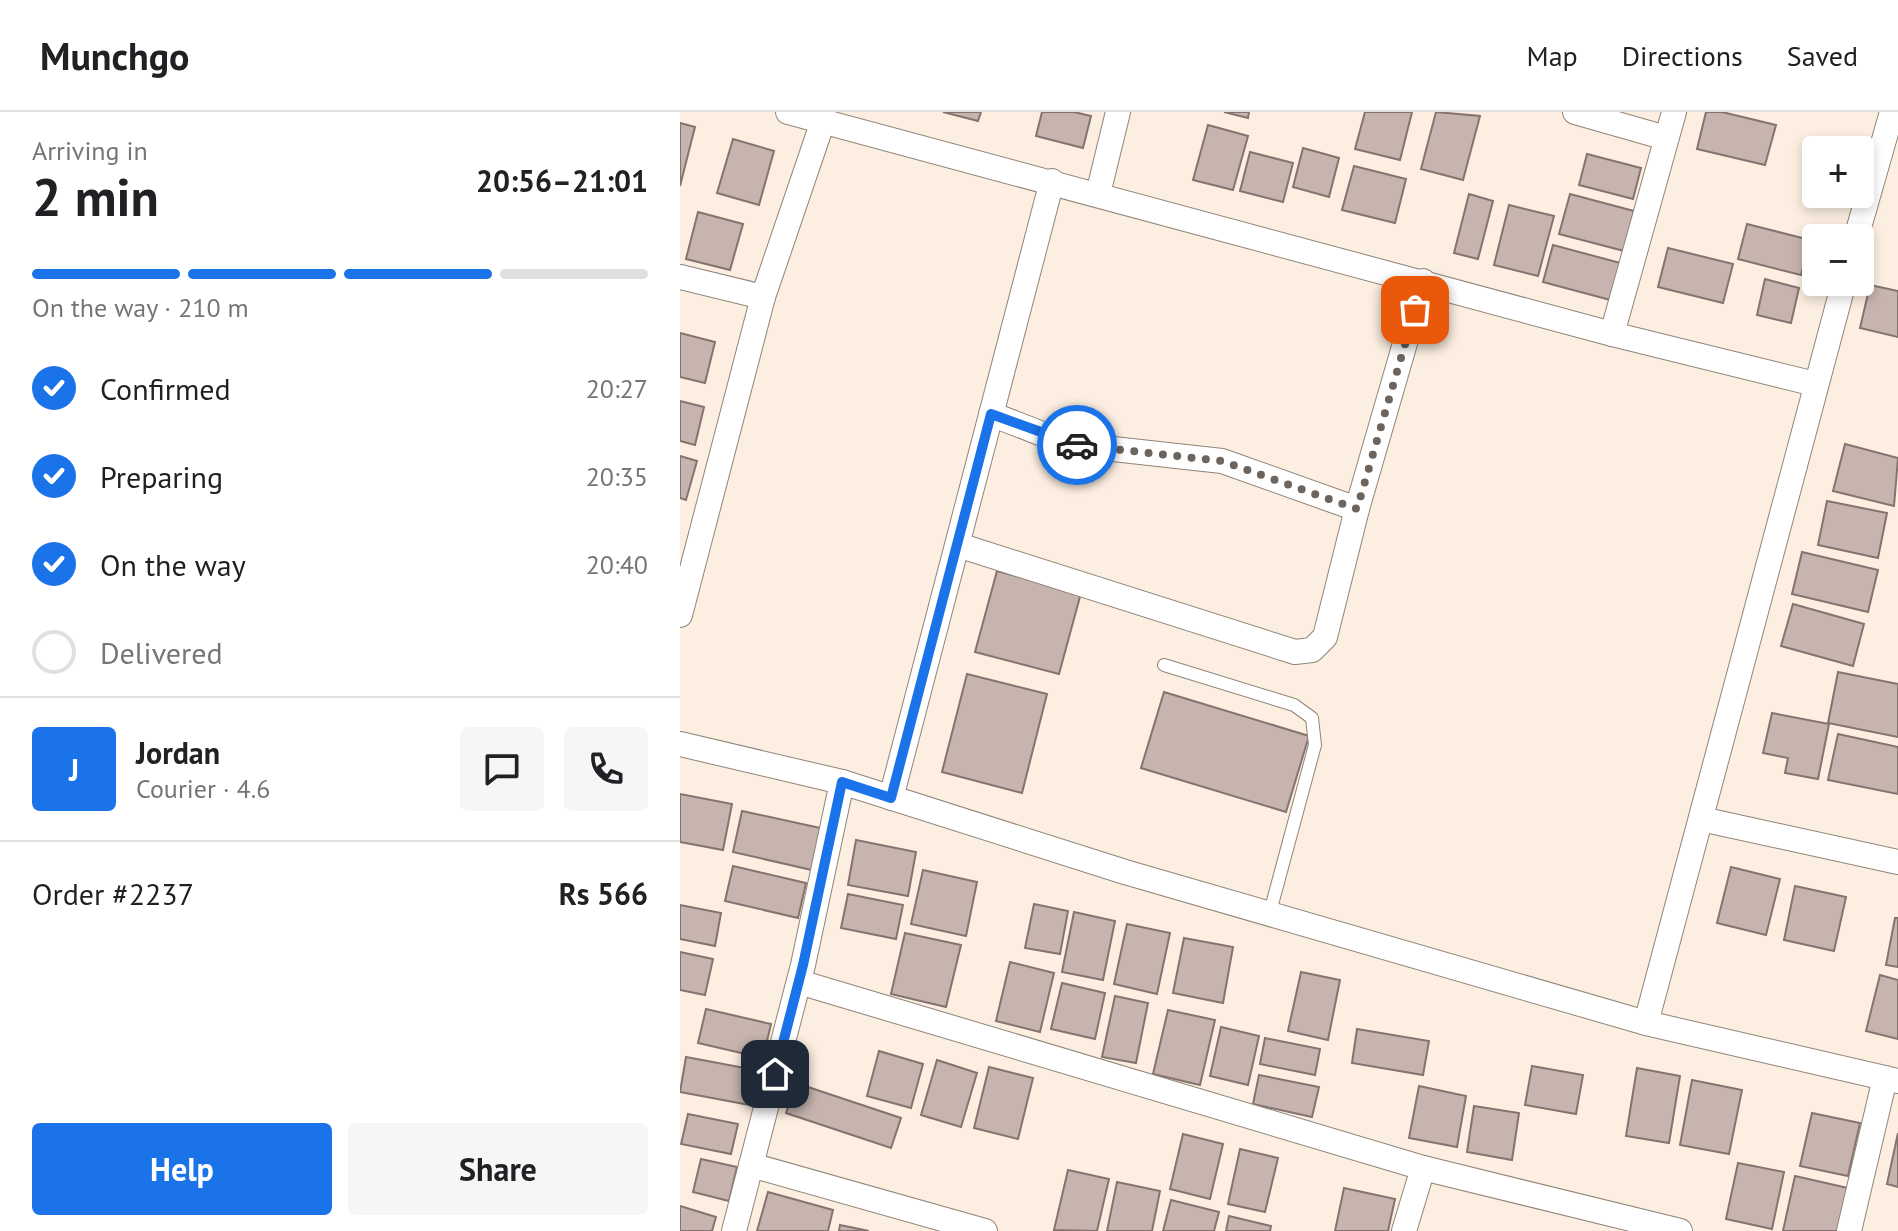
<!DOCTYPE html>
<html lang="en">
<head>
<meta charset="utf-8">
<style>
  body { margin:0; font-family:"PT Sans",sans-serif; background:#f6f6f6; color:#202124; height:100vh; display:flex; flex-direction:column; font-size:30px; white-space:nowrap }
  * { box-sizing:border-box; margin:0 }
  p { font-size:26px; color:#757577 }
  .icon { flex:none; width:44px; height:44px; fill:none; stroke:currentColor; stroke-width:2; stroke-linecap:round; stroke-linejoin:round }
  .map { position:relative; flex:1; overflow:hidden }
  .drawer { display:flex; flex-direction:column; background:#fff; width:680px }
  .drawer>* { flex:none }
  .buttons { position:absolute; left:1122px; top:24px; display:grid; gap:16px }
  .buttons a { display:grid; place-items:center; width:72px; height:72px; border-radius:8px; background:#fff; box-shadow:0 4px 12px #0003; font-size:40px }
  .pin { position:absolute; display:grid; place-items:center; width:68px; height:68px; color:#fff; margin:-34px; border-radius:16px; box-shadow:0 4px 12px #0006 }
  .courier { position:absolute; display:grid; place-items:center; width:80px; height:80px; margin:-40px; border:6px solid #1a73e8; border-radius:50%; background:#fff; color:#222; box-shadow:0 2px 10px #0007 }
  .headline em { font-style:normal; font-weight:700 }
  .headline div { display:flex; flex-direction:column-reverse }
  .headline { display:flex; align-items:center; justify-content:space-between; height:136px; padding:0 32px }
  h1 { font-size:52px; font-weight:700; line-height:60px }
  .bar { display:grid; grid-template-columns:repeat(4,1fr); gap:12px 8px; align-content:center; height:96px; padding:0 32px }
  .bar i { height:10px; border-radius:6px; background:#e0e0e0 }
  .bar .selected { background:#1a73e8 }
  .bar p { grid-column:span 4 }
  .line { display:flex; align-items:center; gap:20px; padding:0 32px; border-top:2px solid #e0e0e0 }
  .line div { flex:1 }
  .round { display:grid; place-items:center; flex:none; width:84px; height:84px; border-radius:8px; background:#f6f6f6 }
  ol { padding:0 32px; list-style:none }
  li { display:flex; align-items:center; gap:24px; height:88px }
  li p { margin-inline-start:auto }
  li .icon { padding:8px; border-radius:50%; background:#1a73e8; color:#fff; stroke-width:4 }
  li:last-child { color:#757577 }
  li i { width:44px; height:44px; border:4px solid #e0e0e0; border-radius:50% }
  .action { display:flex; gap:16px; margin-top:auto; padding:16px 32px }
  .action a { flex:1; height:92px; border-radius:8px; background:#1a73e8; color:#fff; font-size:32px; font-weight:700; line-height:92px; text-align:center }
  .action a+a { background:#f6f6f6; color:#202124 }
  header { display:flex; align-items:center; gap:48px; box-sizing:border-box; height:112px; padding:0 40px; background:#fff; border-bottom:2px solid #e0e0e0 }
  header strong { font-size:38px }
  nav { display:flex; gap:44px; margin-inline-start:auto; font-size:28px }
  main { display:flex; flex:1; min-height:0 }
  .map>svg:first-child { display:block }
  .building { fill:#c7b4af; stroke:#84736e; stroke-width:2 }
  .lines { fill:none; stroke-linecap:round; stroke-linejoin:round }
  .service-casing { stroke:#908478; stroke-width:14 }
  .minor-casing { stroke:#908478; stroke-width:26 }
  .service { stroke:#fff; stroke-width:12 }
  .minor { stroke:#fff; stroke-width:24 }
  .done { stroke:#6d655d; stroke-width:8; stroke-dasharray:0 14.4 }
  .route { stroke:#1a73e8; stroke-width:10 }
</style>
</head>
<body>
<header>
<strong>Munchgo</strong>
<nav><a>Map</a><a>Directions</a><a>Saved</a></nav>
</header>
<main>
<section class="drawer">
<div class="headline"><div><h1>2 min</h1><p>Arriving in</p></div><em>20:56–21:01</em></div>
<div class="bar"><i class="selected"></i><i class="selected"></i><i class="selected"></i><i></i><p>On the way · 210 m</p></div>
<ol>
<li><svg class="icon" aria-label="check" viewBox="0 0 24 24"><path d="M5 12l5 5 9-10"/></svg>Confirmed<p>20:27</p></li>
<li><svg class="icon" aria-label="check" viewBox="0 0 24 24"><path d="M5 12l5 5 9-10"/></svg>Preparing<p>20:35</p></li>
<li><svg class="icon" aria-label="check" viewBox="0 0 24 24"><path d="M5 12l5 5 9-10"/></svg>On the way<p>20:40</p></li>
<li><i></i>Delivered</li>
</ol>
<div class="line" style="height:144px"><b class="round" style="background:#1a73e8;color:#fff">J</b><div><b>Jordan</b><p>Courier · 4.6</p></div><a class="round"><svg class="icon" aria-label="chat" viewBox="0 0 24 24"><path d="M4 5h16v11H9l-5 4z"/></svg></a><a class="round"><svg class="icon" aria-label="phone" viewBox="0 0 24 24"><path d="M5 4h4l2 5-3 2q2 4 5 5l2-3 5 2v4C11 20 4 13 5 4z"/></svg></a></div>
<div class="line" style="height:104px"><div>Order #2237</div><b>Rs 566</b></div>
<div class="action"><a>Help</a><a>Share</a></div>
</section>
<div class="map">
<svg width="1218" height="1119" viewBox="0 0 1218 1119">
  <rect width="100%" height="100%" fill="#fcefe1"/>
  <g class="building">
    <path d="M263,0H301L298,9Z"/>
    <path d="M362,0H394L411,4L403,36L356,24Z"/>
    <path d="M544,0H569L568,6Z"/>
    <path d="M685,0H732L720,48L675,37Z"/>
    <path d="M756,0L800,4L783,68L741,57Z"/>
    <path d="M1026,0H1042L1096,13L1085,53L1017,37Z"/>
    <path d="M0,11L15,15L0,74Z"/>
    <path d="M528,13L568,24L553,78L513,68Z"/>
    <path d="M53,27L94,39L79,93L37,81Z"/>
    <path d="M623,36L659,46L649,85L613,75Z"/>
    <path d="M570,40L613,51L603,90L560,79Z"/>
    <path d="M907,42L961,56L953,87L899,73Z"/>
    <path d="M674,54L726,67L715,111L662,98Z"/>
    <path d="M789,82L813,89L798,147L774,141Z"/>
    <path d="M890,82L954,99L944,139L879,122Z"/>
    <path d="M829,93L874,104L858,164L814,153Z"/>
    <path d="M18,100L63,112L50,158L6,147Z"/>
    <path d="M1067,112L1130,128L1121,163L1058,147Z"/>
    <path d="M873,133L944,152L934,189L863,170Z"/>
    <path d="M988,136L1053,152L1043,191L978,175Z"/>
    <path d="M1085,167L1119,176L1111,211L1077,203Z"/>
    <path d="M1190,173L1218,179V225L1180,216Z"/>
    <path d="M0,221L35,230L25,271L0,265Z"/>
    <path d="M0,289L24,295L15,333L0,329Z"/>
    <path d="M1165,332L1218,346L1214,394L1153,379Z"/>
    <path d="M0,344L17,349L6,388L0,386Z"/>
    <path d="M1147,389L1207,401L1198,446L1138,433Z"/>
    <path d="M1122,440L1198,458L1188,500L1112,482Z"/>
    <path d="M317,459L401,481L379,562L295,540Z"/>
    <path d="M1113,492L1184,512L1173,554L1101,534Z"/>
    <path d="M1158,560L1218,572V625L1148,611Z"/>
    <path d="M287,562L367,582L342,681L262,660Z"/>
    <path d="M484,580L629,624L606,700L461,656Z"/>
    <path d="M1092,601L1149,612L1138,667L1105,661L1108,646L1083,641Z"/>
    <path d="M1158,622L1218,635V682L1148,668Z"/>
    <path d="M0,682L52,692L43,738L0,730Z"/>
    <path d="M62,699L145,717L136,759L53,740Z"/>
    <path d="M176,728L236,740L228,784L168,773Z"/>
    <path d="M53,754L126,771L118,806L45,789Z"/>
    <path d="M1051,755L1100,767L1086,823L1037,811Z"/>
    <path d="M243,758L297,770L286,824L231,812Z"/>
    <path d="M1115,774L1166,785L1154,839L1104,828Z"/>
    <path d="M168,782L223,793L216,827L161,816Z"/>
    <path d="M354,792L388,799L380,842L345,836Z"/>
    <path d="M0,793L41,801L35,834L0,827Z"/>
    <path d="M394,800L435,809L423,868L382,860Z"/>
    <path d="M1215,806H1218V855L1206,853Z"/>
    <path d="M447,812L490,821L477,882L434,872Z"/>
    <path d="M225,821L281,833L266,895L211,882Z"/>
    <path d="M504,826L553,835L543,891L493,881Z"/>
    <path d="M0,840L33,847L25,883L0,878Z"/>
    <path d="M330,850L374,861L360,920L316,909Z"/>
    <path d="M621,860L660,868L648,928L608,919Z"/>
    <path d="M1200,863L1218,868V927L1186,919Z"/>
    <path d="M382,871L425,881L415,927L371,917Z"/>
    <path d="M435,884L468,891L456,951L422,945Z"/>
    <path d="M26,897L91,912L83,946L18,931Z"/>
    <path d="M488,898L535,908L520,973L473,962Z"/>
    <path d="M541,915L579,924L568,973L530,964Z"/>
    <path d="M677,917L749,929L743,963L672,951Z"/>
    <path d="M585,926L640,937L635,963L580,952Z"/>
    <path d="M199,939L243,952L231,996L187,984Z"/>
    <path d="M6,945L81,959L75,994L0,980Z"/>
    <path d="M257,948L297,961L281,1015L241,1003Z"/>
    <path d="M852,954L903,963L896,1002L845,993Z"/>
    <path d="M309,955L353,966L338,1027L294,1016Z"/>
    <path d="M957,956L1000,964L989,1031L946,1024Z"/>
    <path d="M579,963L639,975L632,1005L573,992Z"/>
    <path d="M1012,968L1062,978L1049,1042L1000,1033Z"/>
    <path d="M116,971L221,1006L211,1036L106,1001Z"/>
    <path d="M739,974L786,984L777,1035L729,1026Z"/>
    <path d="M794,994L839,1001L832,1048L787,1040Z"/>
    <path d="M1132,1001L1180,1011L1168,1064L1120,1054Z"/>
    <path d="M8,1002L58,1012L51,1042L1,1032Z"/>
    <path d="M1218,1021V1075L1207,1072Z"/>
    <path d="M503,1022L543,1032L530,1087L490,1077Z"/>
    <path d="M560,1037L598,1046L585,1100L548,1092Z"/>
    <path d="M21,1047L57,1055L49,1089L13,1080Z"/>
    <path d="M1058,1051L1104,1060L1092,1117L1046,1107Z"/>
    <path d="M388,1058L429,1067L417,1119L374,1118Z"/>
    <path d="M1115,1064L1168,1076L1158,1119H1103Z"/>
    <path d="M437,1070L480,1079L472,1119H427Z"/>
    <path d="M664,1076L715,1087L708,1119H655Z"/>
    <path d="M88,1080L153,1098L148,1119H77Z"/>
    <path d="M491,1088L539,1100L534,1119H483Z"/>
    <path d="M0,1094L36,1105L32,1119H0Z"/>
    <path d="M549,1104L591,1114L590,1119H546Z"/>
    <path d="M160,1113L189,1119H159Z"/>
  </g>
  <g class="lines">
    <defs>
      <path id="service" d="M484,553L614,593L632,606L635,633L590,800"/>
      <g id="minor">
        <path d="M108,0L932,222L1135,272"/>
        <path d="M895,0L986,26"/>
        <path d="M418,82L438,0"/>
        <path d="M1176,126L1212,0"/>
        <path d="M0,165L83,185"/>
        <path d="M932,222L994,0"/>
        <path d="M311,302L388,332L542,349L677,397"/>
        <path d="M278,433L615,540L632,538L645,525L677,397L743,169"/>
        <path d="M0,503L83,185L143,9"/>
        <path d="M0,632L162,670L445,760L966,911L1218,969"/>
        <path d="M211,686L372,69"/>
        <path d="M1021,707L1218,750"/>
        <path d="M119,870L743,1056L1000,1119"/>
        <path d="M966,911L1164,170"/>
        <path d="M71,1053L305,1119"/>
        <path d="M54,1119L123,853L162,670"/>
        <path d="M724,1119L743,1056"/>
        <path d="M1169,1119L1205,966"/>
      </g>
    </defs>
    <use href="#service" class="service-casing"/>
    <use href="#minor" class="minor-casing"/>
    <use href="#service" class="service"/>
    <use href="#minor" class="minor"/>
  </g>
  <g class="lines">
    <path class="done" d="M397,333L542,349L677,397L735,198"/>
    <path class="route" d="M95,962L123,853L162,670L211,686L311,302L397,333"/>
  </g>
</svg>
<div class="buttons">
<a>+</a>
<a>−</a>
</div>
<div class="pin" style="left:735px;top:198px;background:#ea580c"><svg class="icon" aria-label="bag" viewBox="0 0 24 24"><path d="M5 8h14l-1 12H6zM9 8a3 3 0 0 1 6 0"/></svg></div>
<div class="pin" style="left:95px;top:962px;background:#1f2937"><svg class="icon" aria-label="home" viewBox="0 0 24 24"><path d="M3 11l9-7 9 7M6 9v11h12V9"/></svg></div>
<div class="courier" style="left:397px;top:333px"><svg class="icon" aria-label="car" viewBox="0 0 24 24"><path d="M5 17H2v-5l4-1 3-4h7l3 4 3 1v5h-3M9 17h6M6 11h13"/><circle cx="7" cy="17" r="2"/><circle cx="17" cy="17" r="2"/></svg></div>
</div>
</main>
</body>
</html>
